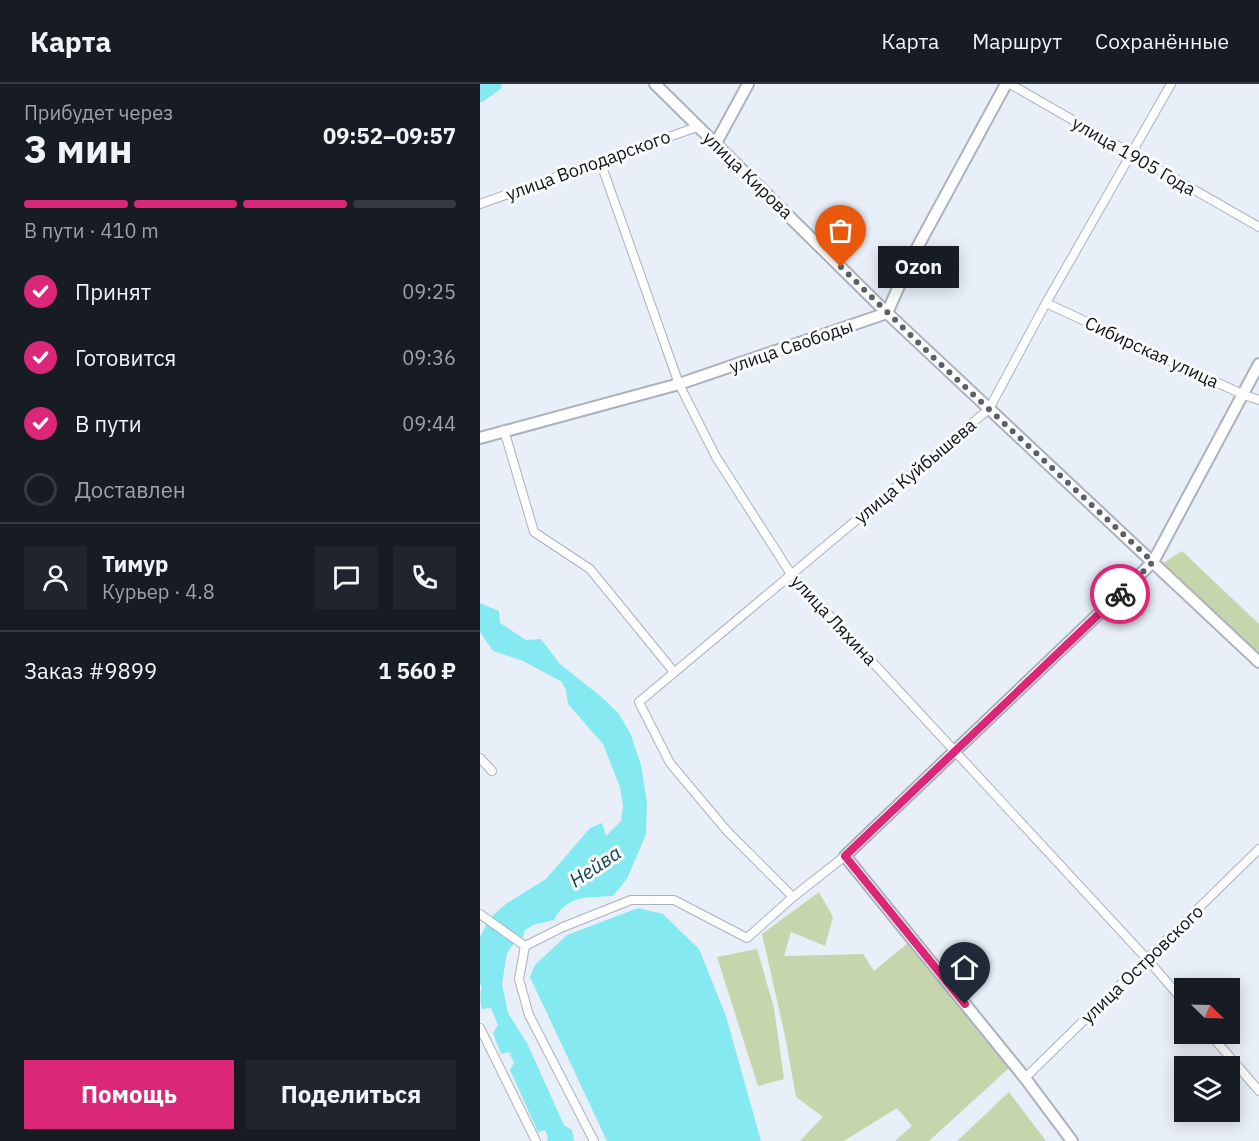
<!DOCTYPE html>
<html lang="ru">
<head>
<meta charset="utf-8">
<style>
  body { margin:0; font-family:"IBM Plex Sans",sans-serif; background:#20242c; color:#f1f3f6; height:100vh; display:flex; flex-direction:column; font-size:22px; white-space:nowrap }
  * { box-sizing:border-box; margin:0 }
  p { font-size:20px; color:#9ea1a6 }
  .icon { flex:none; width:33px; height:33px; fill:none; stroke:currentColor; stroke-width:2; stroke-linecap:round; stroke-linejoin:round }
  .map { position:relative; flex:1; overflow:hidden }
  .panel { display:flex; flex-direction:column; background:#171b24; width:480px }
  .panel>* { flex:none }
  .needle { width:39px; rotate:113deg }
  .fabs { position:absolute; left:694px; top:894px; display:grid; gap:12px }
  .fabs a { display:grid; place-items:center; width:66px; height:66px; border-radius:0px; background:#171b24; box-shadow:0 3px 15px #0003; font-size:30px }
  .pin { position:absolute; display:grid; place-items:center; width:51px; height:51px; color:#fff; margin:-62px -26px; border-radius:50% 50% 50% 0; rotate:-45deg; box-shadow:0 0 6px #0007 }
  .pin .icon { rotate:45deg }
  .courier { position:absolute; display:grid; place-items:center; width:60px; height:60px; margin:-30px; border:4px solid #db2777; border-radius:50%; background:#fff; color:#222; box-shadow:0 2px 8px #0007 }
  .bubble { position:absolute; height:42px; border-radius:0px; background:#171b24; box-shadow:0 3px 15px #0003; font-size:20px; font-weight:700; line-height:42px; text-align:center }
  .head em { font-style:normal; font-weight:700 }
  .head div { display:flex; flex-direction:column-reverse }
  .head { display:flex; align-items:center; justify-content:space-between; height:102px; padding:0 24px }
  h1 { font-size:39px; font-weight:700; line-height:45px }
  .bar { display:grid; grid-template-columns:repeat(4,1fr); gap:9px 6px; align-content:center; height:72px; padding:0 24px }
  .bar i { height:8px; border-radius:4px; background:#363941 }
  .bar .on { background:#db2777 }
  .bar p { grid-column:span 4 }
  .line { display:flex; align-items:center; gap:15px; padding:0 24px; border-top:2px solid #363941 }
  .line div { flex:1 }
  .round { display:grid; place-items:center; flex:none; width:63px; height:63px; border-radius:0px; background:#20242c }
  ol { padding:0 24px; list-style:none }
  li { display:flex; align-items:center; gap:18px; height:66px }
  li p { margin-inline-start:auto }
  li .icon { padding:6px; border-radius:50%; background:#db2777; color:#fff; stroke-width:4 }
  li:last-child { color:#9ea1a6 }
  li i { width:33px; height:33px; border:3px solid #363941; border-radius:50% }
  .cta { display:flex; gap:12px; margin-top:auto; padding:12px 24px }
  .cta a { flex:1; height:69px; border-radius:0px; background:#db2777; color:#fff; font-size:24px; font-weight:700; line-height:69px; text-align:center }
  .cta a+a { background:#20242c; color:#f1f3f6 }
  header { display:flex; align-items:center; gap:36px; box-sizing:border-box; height:84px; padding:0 30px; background:#171b24; border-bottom:2px solid #363941 }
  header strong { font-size:28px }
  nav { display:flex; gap:33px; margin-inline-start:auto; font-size:21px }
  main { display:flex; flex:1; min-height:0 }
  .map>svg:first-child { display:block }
  .green { fill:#c6d6ac }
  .water { fill:#85e9f2 }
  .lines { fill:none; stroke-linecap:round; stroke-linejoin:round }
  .river { stroke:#85e9f2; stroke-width:16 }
  .street-casing { stroke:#acb2bb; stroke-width:10 }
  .secondary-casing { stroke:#acb2bb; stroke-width:14 }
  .street { stroke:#fff; stroke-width:8 }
  .secondary { stroke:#fff; stroke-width:10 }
  .done { stroke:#5d6166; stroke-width:6; stroke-dasharray:0 10.8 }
  .route { stroke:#db2777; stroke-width:8 }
  .labels { text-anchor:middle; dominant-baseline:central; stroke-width:6; stroke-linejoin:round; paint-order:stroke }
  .street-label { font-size:18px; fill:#121417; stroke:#fafbfd }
  .water-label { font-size:20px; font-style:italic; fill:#17464a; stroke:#fafbfd }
</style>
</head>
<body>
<header>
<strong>Карта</strong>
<nav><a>Карта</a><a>Маршрут</a><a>Сохранённые</a></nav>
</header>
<main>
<section class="panel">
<div class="head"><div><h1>3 мин</h1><p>Прибудет через</p></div><em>09:52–09:57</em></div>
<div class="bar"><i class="on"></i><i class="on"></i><i class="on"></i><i></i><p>В пути · 410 m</p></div>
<ol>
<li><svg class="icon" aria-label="check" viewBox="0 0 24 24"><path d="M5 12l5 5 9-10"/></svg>Принят<p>09:25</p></li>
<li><svg class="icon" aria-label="check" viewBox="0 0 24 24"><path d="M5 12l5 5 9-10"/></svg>Готовится<p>09:36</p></li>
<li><svg class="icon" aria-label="check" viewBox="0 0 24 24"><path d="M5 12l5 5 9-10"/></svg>В пути<p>09:44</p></li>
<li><i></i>Доставлен</li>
</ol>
<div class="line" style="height:108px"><a class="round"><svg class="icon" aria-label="person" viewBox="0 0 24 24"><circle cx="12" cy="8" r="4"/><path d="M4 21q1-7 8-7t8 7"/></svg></a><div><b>Тимур</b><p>Курьер · 4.8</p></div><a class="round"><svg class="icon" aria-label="chat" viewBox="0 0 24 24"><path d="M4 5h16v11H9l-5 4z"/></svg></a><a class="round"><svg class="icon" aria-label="phone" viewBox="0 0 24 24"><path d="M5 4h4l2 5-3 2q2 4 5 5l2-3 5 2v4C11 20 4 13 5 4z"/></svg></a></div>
<div class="line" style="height:78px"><div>Заказ #9899</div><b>1 560 ₽</b></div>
<div class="cta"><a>Помощь</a><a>Поделиться</a></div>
</section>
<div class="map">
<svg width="779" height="1057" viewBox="0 0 779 1057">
  <rect width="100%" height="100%" fill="#e8eff8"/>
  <g class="green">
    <path d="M702,467L779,540V569L683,479Z"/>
    <path d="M339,808L353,833L345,862L311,848L304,872L383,870L394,887L429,858L529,984L449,1057H415L432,1042L417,1024L364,1057H320L343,1033L316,1013L305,952L282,850Z"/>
    <path d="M277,865L294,924L304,995L278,1002L237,873Z"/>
    <path d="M529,1008L566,1057H477Z"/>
  </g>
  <g class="water">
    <path d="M0,519L19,527L20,539L46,556L61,555L80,580L124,615L139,630L151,651L161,681L167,718L166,750L147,795L133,812C107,814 88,810 74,836L53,841L45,846L42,856L11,833L27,819L66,795L110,744L122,739L126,752L141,737L143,722L140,703L123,660L88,620L86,606L82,598L43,577L13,567L0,548Z"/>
    <path d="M158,824L183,830L219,865L246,932L281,1057H127L50,893L55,881L87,851Z"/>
    <path d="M7,839L34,859L27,869L22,900L28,929L47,959L84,1041L92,1046L94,1057H67L68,1053L65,1046L58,1048L30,986L34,979L29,968L21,970L13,949L18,941L11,924L2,925C0,918 0,909 2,903L0,900V853Z"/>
  </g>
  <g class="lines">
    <path class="river" d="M0,10L14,0"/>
    <defs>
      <g id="street">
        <path d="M530,0L779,143"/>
        <path d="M120,77L199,300L236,373L311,490L667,875L705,919"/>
        <path d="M0,120L217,43"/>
        <path d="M566,219L764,311L779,316"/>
        <path d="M24,346L54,448L110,485L194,588"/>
        <path d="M0,674L12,687"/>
        <path d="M313,813L247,747L190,679L159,618L509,325L566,219L691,0"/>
        <path d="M0,830L45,862"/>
        <path d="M45,862L83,843L151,816H194L267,854L313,813L365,772"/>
        <path d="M45,862L39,895L49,931L114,1057"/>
        <path d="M0,944L56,1057"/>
        <path d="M730,950L779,1007"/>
        <path d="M545,994L779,765"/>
      </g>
      <g id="secondary">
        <path d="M175,0L407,229L779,578"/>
        <path d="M236,59L268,0"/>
        <path d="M0,354L199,300L407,229L431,175L526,0"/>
        <path d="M592,1057L545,994L365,772L673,478L779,280"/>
      </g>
    </defs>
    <use href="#street" class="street-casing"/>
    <use href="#secondary" class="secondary-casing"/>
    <use href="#street" class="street"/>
    <use href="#secondary" class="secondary"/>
  </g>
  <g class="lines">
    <path class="done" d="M361,183L454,274L673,478L640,510"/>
    <path class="route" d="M485,920L365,772L640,510"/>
  </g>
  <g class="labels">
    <g class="street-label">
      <text transform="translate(654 72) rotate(30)">улица 1905 Года</text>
      <text transform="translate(108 81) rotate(-20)">улица Володарского</text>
      <text transform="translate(268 91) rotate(44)">улица Кирова</text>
      <text transform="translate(311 262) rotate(-19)">улица Свободы</text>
      <text transform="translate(672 268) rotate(25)">Сибирская улица</text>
      <text transform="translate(435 387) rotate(-40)">улица Куйбышева</text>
      <text transform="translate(354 536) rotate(47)">улица Ляхина</text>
      <text transform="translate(662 880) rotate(-44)">улица Островского</text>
    </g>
    <g class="water-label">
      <text transform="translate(115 782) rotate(-34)">Нейва</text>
    </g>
  </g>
</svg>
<div class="fabs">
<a><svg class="needle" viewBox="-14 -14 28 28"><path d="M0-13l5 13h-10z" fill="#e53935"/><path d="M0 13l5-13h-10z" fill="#9ea1a6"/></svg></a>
<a><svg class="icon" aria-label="layers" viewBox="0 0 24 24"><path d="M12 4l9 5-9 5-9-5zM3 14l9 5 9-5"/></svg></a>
</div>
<div class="pin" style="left:361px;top:183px;background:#ea580c"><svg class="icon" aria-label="bag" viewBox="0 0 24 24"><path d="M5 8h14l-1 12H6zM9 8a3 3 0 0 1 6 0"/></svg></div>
<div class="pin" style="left:485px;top:920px;background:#1f2937"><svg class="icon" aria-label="home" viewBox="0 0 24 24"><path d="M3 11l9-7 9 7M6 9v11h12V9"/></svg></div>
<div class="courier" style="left:640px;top:510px"><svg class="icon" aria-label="bike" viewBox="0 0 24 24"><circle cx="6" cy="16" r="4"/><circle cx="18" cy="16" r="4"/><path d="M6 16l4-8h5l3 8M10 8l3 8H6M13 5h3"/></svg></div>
<div class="bubble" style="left:398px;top:162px;width:81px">Ozon</div>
</div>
</main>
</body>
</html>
